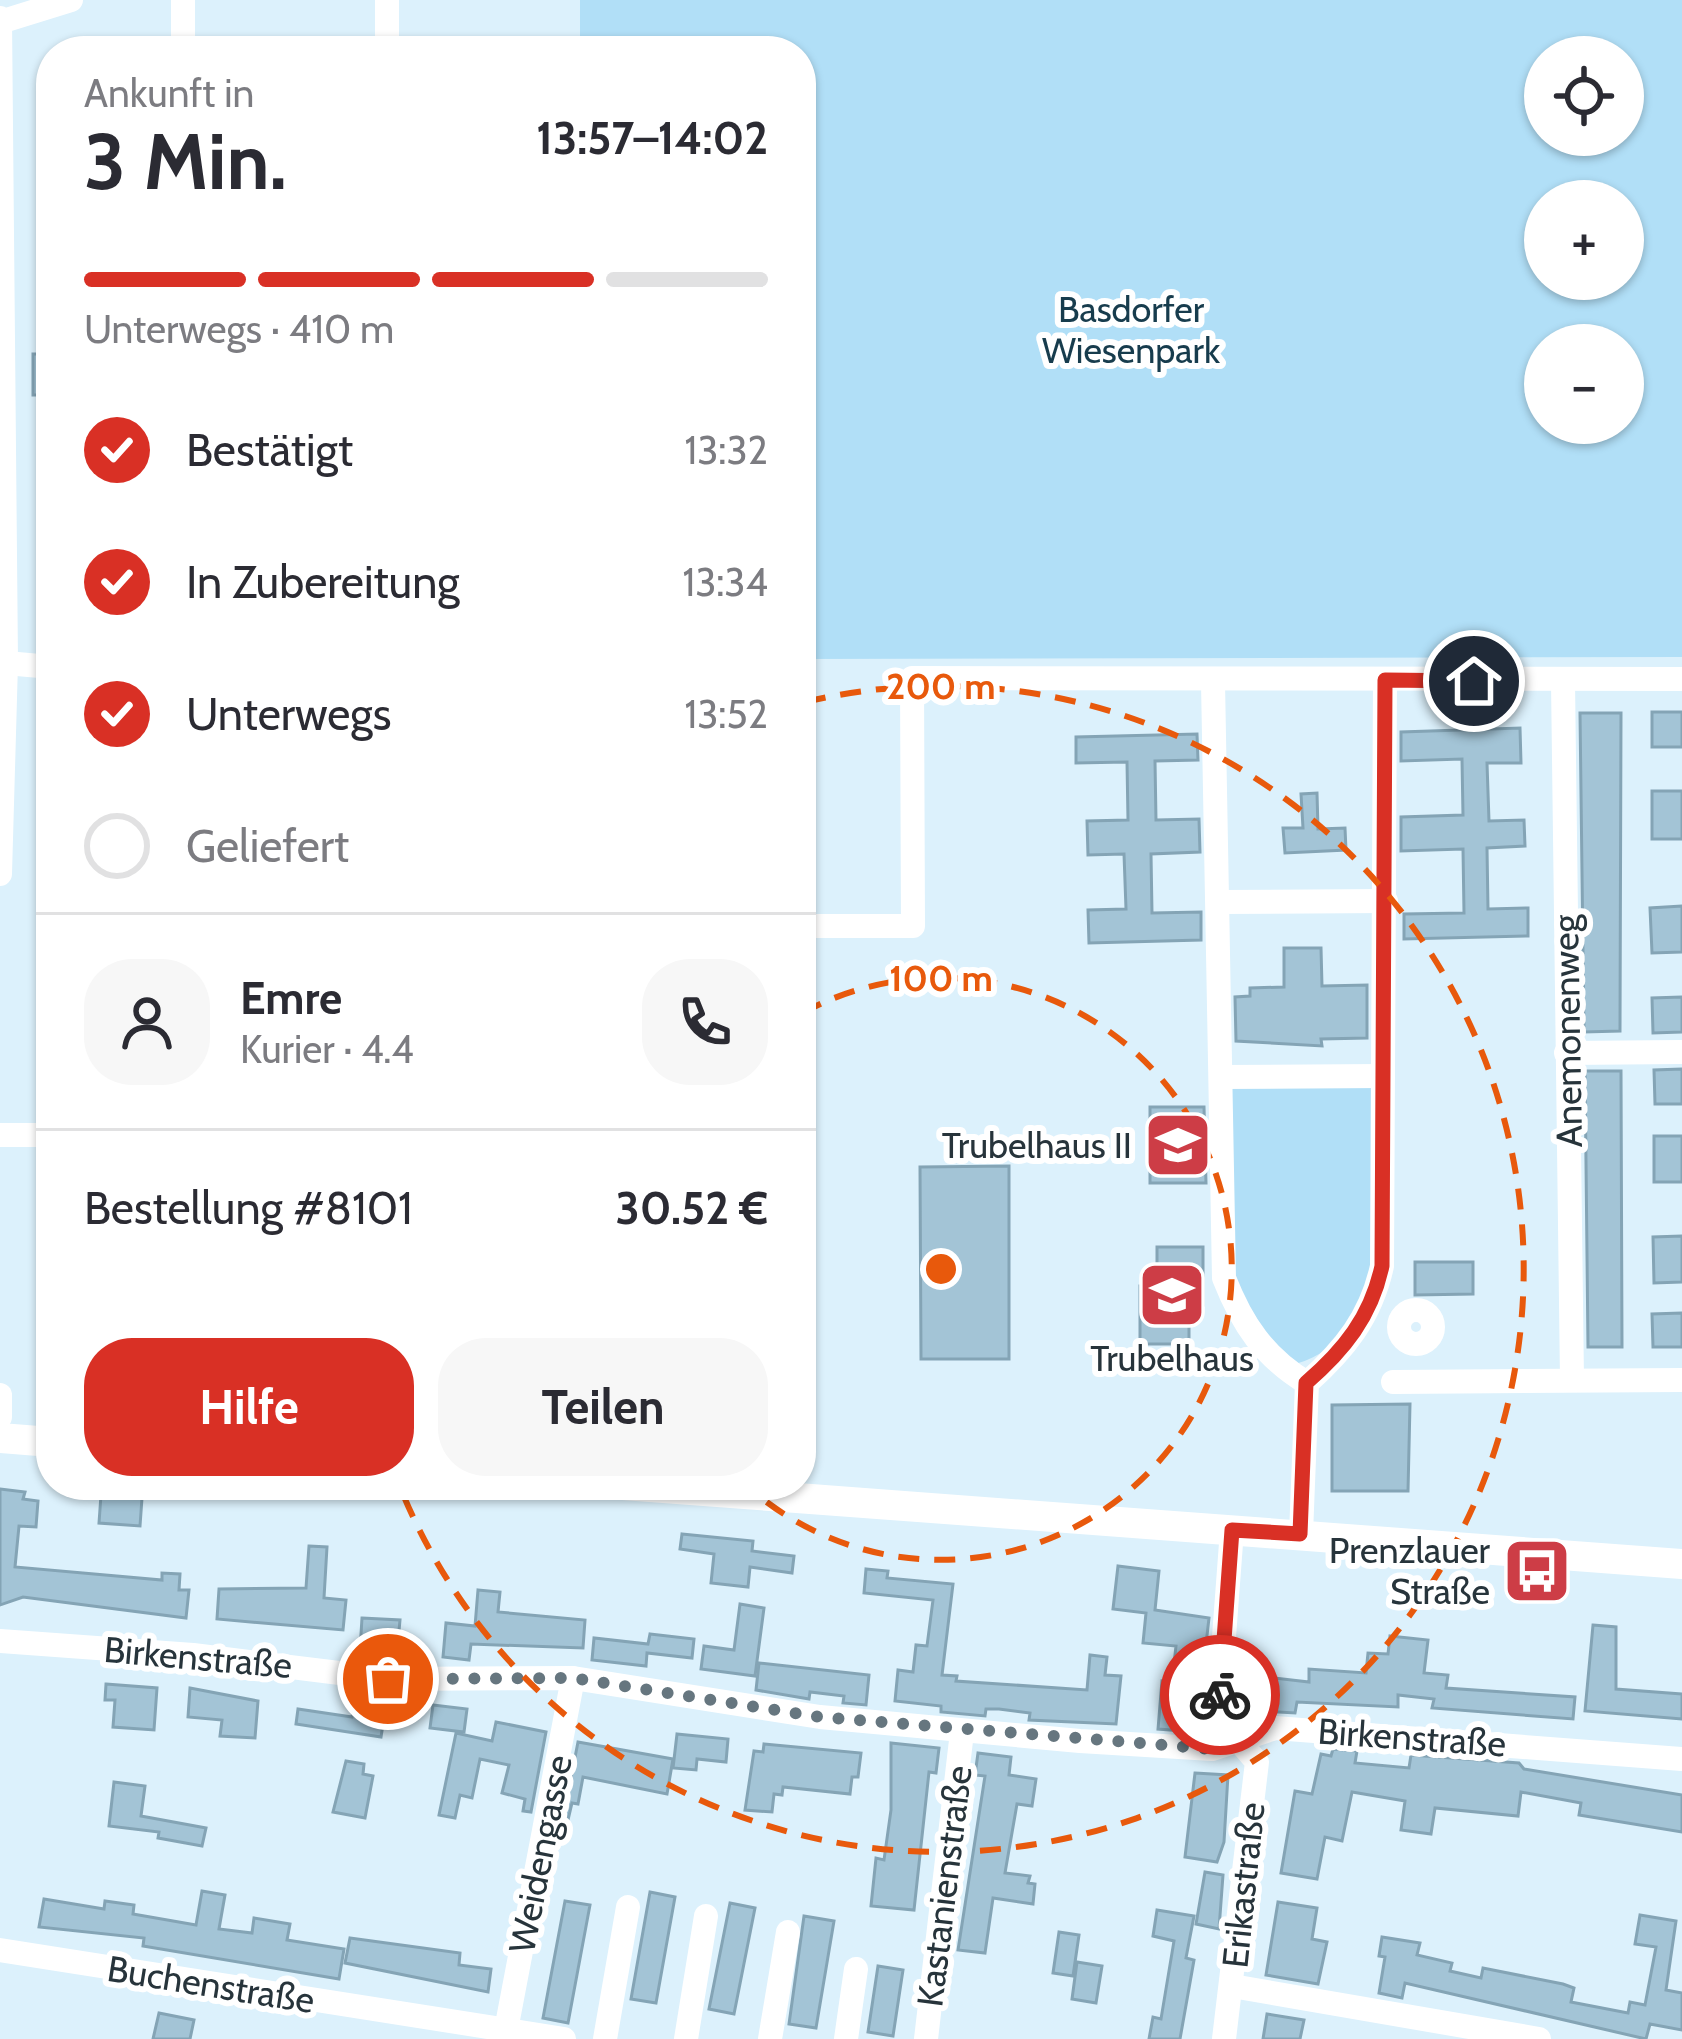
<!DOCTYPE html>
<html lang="de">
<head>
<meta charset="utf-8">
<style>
  body { margin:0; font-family:Cabin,sans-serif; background:#f7f7f7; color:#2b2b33; height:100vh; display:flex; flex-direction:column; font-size:45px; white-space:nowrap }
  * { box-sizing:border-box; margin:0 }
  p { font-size:39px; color:#7c7c81 }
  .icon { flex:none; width:66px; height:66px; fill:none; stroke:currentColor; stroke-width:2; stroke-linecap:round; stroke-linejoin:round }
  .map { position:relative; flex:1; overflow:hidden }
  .details { position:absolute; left:36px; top:36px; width:780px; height:1464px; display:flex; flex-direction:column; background:#fff; border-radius:48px; box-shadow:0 3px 9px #0004 }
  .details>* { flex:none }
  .tools { position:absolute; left:1524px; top:36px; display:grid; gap:24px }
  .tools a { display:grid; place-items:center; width:120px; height:120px; border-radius:50%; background:#fff; box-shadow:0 3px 9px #0004; font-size:60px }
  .pin { position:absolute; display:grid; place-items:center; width:102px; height:102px; color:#fff; margin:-51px; border:6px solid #fff; border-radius:50%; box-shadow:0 3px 12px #0007 }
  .courier { position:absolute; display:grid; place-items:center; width:120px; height:120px; margin:-60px; border:9px solid #d93025; border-radius:50%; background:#fff; color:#222; box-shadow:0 3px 15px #0007 }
  .headline em { font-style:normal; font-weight:700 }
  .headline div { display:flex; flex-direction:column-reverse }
  .headline { display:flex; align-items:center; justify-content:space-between; height:204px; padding:0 48px }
  h1 { font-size:78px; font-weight:700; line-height:90px }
  .bar { display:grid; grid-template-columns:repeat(4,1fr); gap:18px 12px; align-content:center; height:144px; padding:0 48px }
  .bar i { height:15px; border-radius:9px; background:#e1e1e2 }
  .bar .active { background:#d93025 }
  .bar p { grid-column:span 4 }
  .line { display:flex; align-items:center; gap:30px; padding:0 48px; border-top:3px solid #e1e1e2 }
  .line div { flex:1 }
  .round { display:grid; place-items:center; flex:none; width:126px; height:126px; border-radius:48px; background:#f7f7f7 }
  ol { padding:0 48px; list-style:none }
  li { display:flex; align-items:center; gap:36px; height:132px }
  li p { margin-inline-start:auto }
  li .icon { padding:12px; border-radius:50%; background:#d93025; color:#fff; stroke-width:4 }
  li:last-child { color:#7c7c81 }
  li i { width:66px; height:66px; border:6px solid #e1e1e2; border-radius:50% }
  .action { display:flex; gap:24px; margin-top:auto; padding:24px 48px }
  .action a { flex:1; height:138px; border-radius:48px; background:#d93025; color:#fff; font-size:48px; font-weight:700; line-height:138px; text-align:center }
  .action a+a { background:#f7f7f7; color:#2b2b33 }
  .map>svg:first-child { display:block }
  .green { fill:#b1dff7; fill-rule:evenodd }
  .building { fill:#a3c4d6; stroke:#84a4b5; stroke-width:3 }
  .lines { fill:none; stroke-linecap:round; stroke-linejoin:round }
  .minor { stroke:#fff; stroke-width:24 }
  .major { stroke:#fff; stroke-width:30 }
  .done { stroke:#66767f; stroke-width:12; stroke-dasharray:0 21.6 }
  .route { stroke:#d93025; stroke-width:15 }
  .ring { fill:none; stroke:#e8590c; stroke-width:6; stroke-dasharray:21 15 }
  .labels { text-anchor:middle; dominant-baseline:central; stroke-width:12; stroke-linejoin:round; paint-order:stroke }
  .park-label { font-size:36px; fill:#173c4d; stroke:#fff }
  .street-label { font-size:36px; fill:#27343b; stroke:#fff }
  .poi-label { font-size:36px; fill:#27343b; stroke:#fff; text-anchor:end }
  .centre { fill:#e8590c; stroke:#fff; stroke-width:6 }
  .ring-label { font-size:36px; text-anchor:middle; font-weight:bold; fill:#e8590c; stroke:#fff; stroke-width:12; stroke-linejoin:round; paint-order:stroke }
</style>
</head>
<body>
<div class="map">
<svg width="1682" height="2039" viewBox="0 0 1682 2039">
  <rect width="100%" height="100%" fill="#dcf1fc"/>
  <g class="green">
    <path d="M580,0H1682V657L801,659V51H580ZM1545,57H1623V135H1545ZM1545,201H1623V279H1545ZM1545,345H1623V423H1545Z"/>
    <path d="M1229,1087L1375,1088C1374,1176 1401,1344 1287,1366L1230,1277Z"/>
  </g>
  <g class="building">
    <rect x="33" y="354" width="18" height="41"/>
    <rect x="1652" y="712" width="30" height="35"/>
    <path d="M1580,713H1621L1620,1031L1584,1032Z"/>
    <path d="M1520,728L1521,763H1487L1489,821L1524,820L1525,846L1487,848L1488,909L1528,908V936L1404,939V914L1464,913L1463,849L1401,851V817L1463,815L1462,759L1401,761V732Z"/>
    <path d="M1197,734L1198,760L1155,761L1156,820L1199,819L1200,852L1151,854L1152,913L1201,912V940L1089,943L1088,910L1126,909L1124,854L1088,855L1087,821L1128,820L1127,762L1076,763V737Z"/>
    <rect x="1652" y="791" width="30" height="48"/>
    <path d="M1317,793L1318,829L1345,828L1346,850L1285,853L1283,828H1303L1301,794Z"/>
    <path d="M1682,906V952L1652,953L1650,908Z"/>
    <path d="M1284,948H1321L1322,986L1367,985V1038L1321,1039L1322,1046L1236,1041L1235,997L1250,996V988L1284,987Z"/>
    <path d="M1682,997V1032L1653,1033L1652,998Z"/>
    <path d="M1682,1069V1104H1655L1654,1070Z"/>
    <path d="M1585,1071H1621L1622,1347H1588Z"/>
    <path d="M1150,1107H1204L1206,1183H1150Z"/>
    <rect x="1654" y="1136" width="28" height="46"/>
    <path d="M1009,1166V1359H921L920,1167Z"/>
    <path d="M1682,1236V1282L1654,1283L1653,1237Z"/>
    <path d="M1157,1247H1203V1305H1189V1344H1140V1286H1157Z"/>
    <path d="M1415,1262H1473V1294L1415,1295Z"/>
    <path d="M1682,1313V1347H1653L1652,1314Z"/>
    <path d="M1410,1404L1408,1491H1332V1405Z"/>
    <path d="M0,1489L25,1492L23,1499L38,1501L36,1527L19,1526L15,1567L162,1580V1573L180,1574L179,1590H189L186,1618L23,1597L0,1605Z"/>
    <path d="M101,1495L142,1498L140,1526L99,1523Z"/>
    <path d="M682,1534L753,1541L752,1551L794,1556L792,1573L750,1567L748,1587L711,1583L714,1554L680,1549Z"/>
    <path d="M309,1546L327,1547L324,1598L346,1600L343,1630L217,1619L219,1589L306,1588Z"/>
    <path d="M1118,1566L1159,1571L1155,1610L1209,1618L1196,1732L1158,1729L1162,1681L1172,1682L1176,1646L1143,1643L1146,1613L1113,1609Z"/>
    <path d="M866,1569L888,1571L887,1578L953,1584L942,1675L957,1676L956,1681L1087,1690L1090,1655L1107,1657L1105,1675L1121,1676L1116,1724L1029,1720L1030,1713L999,1709H986L985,1716L941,1712V1706L895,1701L898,1670L913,1672L916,1645L927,1646L933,1600L864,1593Z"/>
    <path d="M478,1590L500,1592L498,1612L585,1620L583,1648L471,1644L469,1660L443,1657L446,1623L475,1626Z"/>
    <path d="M740,1604L764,1608L755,1676L701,1669L704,1646L734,1650Z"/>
    <path d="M362,1618L400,1620L397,1653L360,1650Z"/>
    <path d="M1593,1625L1616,1627V1689L1682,1694V1719L1585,1711Z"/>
    <path d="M650,1634L694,1639L692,1658L647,1653L646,1666L592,1660L594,1638L648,1644Z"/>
    <path d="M1390,1636L1428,1640L1424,1673L1448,1675L1446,1688L1575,1697L1573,1719L1432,1708L1434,1699L1398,1695V1707L1297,1702L1295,1713L1241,1710L1244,1686L1256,1687L1257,1676L1309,1682V1669L1366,1673L1368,1653L1388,1654Z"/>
    <path d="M759,1663L869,1675L866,1705L843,1703L844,1696L810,1692L809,1699L756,1690Z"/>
    <path d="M106,1684L157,1688L154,1730L113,1727L115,1700H105Z"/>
    <path d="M190,1688L258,1701L255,1738L220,1736L222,1720L188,1717Z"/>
    <path d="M355,1701L386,1705L381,1737L296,1724L298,1709L352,1717Z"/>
    <path d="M433,1705L467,1709L464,1732L430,1728Z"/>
    <path d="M496,1722L546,1732L531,1812L523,1811L525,1799L502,1793L509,1765L480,1759L472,1798L460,1795L455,1818L439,1815L456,1733L492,1741Z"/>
    <path d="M677,1734L728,1739L726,1762L697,1759L696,1770L673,1768Z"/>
    <path d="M578,1742L673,1759L667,1794L583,1777L578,1804L572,1803L568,1820L563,1819Z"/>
    <path d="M891,1743L939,1748L936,1773L929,1772L914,1910L871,1906L876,1858L884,1860L891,1810Z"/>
    <path d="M764,1744L861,1753L858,1777H852L850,1794L783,1787L782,1795L774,1794L772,1812L745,1810L754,1751L763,1752Z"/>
    <path d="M1333,1749L1357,1751L1355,1763L1409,1768L1411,1755L1519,1763L1524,1769L1682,1795V1832L1579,1815L1581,1803L1521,1792L1518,1816L1435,1808L1431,1834L1401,1830L1405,1801L1352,1792L1342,1841L1325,1837L1317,1879L1281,1873L1295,1791L1312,1794L1321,1754L1331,1756Z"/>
    <path d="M978,1753L1011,1757L1009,1775L1036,1779L1032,1806L1017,1804L1005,1873L1030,1876L1028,1883L1035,1884L1033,1904L993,1898L985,1953L958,1950L985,1776L975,1775Z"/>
    <path d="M346,1761L364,1764L363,1774L373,1776L365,1818L333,1812Z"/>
    <path d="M1195,1773L1228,1775L1224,1842L1217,1862L1185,1857Z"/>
    <path d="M114,1782L145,1786L141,1816L206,1828L202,1846L158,1838L159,1832L109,1826Z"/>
    <path d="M1205,1872L1223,1875L1219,1929L1196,1924Z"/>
    <path d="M202,1891L225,1895L219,1929L252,1933L254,1918L290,1924L287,1940L344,1949L339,1979L143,1946L144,1938L39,1927L44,1899L104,1909L105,1901L134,1905L133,1914L196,1925Z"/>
    <path d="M650,1892L675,1897L656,2003L631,1999Z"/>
    <path d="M565,1901L590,1905L568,2023L543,2018Z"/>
    <path d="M1278,1902L1317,1908L1312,1939L1327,1942L1318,1984L1266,1975Z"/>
    <path d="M730,1903L755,1908L734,2014L709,2009Z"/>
    <path d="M1157,1910L1194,1916L1186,1958L1194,1960L1180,2039H1149L1153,2017L1161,2019L1174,1941L1153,1936Z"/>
    <path d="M1640,1915L1676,1921L1666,1990L1682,1993V2030L1650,2024L1646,2039L1405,1983L1402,1998L1379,1993L1385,1957L1379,1956L1382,1937L1420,1943L1417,1955L1452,1963L1450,1971L1481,1978L1483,1968L1563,1984L1574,1988L1571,2002L1628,2013L1630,2002L1645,2005L1656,1947L1635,1944Z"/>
    <path d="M804,1916L834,1921L816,2028L789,2024Z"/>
    <path d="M1059,1932L1079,1935L1073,1976L1053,1973Z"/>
    <path d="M350,1938L460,1953L459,1965L491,1969L488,1992L345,1963Z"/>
    <path d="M1077,1962L1102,1966L1096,2003L1072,1999Z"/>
    <path d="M878,1966L903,1970L893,2036L868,2032Z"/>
    <path d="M159,2013L194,2020L190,2039H153Z"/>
    <path d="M1267,2014L1304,2020L1300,2039H1263Z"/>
  </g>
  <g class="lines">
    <g class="minor">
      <path d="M183,0V51"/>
      <path d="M0,18L6,663L0,874"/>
      <path d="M0,22L71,0"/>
      <path d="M387,51V0"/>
      <path d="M6,663L51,667"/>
      <path d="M1563,681L1572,1380"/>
      <path d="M1213,682L1224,1278C1242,1324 1264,1357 1307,1383"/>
      <path d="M1220,902L1386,901"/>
      <path d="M801,926H913L912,678L1682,679"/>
      <path d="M1566,1053L1682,1052"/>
      <path d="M1221,1077L1383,1076"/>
      <path d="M0,1135H51"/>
      <circle cx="1416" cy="1327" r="17"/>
      <path d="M1393,1382L1682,1380"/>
      <path d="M0,1395V1417"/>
      <path d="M1301,1534L1307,1383C1344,1350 1371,1317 1382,1266L1385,680"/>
      <path d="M0,1641L193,1655L388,1679L573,1678L820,1717L1080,1741L1212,1749L1275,1728L1682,1759"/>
      <path d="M0,1950L564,2039"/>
      <path d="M1232,1986L1539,2039"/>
      <path d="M506,2030L573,1678"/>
      <path d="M605,2039L628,1907"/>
      <path d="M686,2039L706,1916"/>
      <path d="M770,2039L788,1932"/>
      <path d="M846,2039L856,1969"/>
      <path d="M926,2039L962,1732"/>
      <path d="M1224,2039L1257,1762L1218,1717L1232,1530"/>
    </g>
    <g class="major">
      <path d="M0,1438L51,1442"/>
      <path d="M623,1485L1682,1564"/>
    </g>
  </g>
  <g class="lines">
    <path class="done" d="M388,1679L573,1678L820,1717L1212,1749L1238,1741L1218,1717L1220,1695"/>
    <path class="route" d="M1220,1695L1232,1530L1300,1534L1306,1383C1344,1350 1371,1317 1382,1266L1385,680L1474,681"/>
  </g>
  <g class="ring">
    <path d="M802 1013A291 291 0 1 1 746 1485"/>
    <path d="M805 702A583 583 0 1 1 400 1487"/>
  </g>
  <defs>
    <symbol id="school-square" viewBox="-11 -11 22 22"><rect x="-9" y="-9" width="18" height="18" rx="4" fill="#cd3d46" stroke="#fff"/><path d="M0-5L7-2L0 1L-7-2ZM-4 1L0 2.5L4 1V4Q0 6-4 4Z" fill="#fff"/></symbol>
    <symbol id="bus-square" viewBox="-11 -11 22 22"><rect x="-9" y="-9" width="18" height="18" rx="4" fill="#cd3d46" stroke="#fff"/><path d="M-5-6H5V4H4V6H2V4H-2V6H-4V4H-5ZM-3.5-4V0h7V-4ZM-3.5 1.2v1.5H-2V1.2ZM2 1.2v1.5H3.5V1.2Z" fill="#fff"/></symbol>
  </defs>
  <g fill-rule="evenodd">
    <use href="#school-square" x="1140" y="1107" width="76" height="76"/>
    <use href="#school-square" x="1134" y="1257" width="76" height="76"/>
    <use href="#bus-square" x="1499" y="1533" width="76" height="76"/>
  </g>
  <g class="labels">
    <g class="park-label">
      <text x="1131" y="309">Basdorfer<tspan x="1131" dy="41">Wiesenpark</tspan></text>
    </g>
    <g class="street-label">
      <text transform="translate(1567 1031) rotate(-91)">Anemonenweg</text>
      <text transform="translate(198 1657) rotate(5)">Birkenstraße</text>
      <text transform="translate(1412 1737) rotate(4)">Birkenstraße</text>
      <text transform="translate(540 1854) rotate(-79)">Weidengasse</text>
      <text transform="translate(1243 1885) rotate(-84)">Erikastraße</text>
      <text transform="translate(944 1886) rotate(-83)">Kastanienstraße</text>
      <text transform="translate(211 1984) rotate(9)">Buchenstraße</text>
    </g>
    <g class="poi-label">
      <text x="1132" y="1145">Trubelhaus II</text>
      <text x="1172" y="1358" text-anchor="middle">Trubelhaus</text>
      <text x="1490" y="1550">Prenzlauer<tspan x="1490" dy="41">Straße</tspan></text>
    </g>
  </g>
  <circle cx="941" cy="1269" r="18" class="centre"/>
  <g class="ring-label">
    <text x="941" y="699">200 m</text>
    <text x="941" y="991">100 m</text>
  </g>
</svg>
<div class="tools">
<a><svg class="icon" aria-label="locate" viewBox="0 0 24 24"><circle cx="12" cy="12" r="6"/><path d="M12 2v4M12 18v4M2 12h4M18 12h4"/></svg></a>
<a>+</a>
<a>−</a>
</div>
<div class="pin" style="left:388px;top:1679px;background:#ea580c"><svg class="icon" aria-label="bag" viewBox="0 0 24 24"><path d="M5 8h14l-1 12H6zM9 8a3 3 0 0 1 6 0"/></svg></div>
<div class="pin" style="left:1474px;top:681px;background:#1f2937"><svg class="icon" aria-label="home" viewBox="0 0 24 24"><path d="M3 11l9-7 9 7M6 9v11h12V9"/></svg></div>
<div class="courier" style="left:1220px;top:1695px"><svg class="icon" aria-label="bike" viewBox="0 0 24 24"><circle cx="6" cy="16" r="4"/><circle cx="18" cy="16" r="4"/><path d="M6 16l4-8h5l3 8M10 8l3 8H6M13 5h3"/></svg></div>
<section class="details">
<div class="headline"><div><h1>3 Min.</h1><p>Ankunft in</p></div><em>13:57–14:02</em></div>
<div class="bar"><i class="active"></i><i class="active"></i><i class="active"></i><i></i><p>Unterwegs · 410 m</p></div>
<ol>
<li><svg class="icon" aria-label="check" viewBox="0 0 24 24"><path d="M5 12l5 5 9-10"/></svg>Bestätigt<p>13:32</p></li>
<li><svg class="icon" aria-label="check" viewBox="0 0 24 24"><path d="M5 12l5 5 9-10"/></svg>In Zubereitung<p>13:34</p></li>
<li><svg class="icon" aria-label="check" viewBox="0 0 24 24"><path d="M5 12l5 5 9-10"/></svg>Unterwegs<p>13:52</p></li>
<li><i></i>Geliefert</li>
</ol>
<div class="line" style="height:216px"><a class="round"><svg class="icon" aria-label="person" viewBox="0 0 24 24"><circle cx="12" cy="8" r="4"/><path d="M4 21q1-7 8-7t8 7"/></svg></a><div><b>Emre</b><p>Kurier · 4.4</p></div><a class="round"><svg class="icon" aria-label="phone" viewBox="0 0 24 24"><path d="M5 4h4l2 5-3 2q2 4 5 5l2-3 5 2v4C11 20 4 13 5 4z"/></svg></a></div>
<div class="line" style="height:156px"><div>Bestellung #8101</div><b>30.52 €</b></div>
<div class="action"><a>Hilfe</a><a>Teilen</a></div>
</section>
</div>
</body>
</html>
